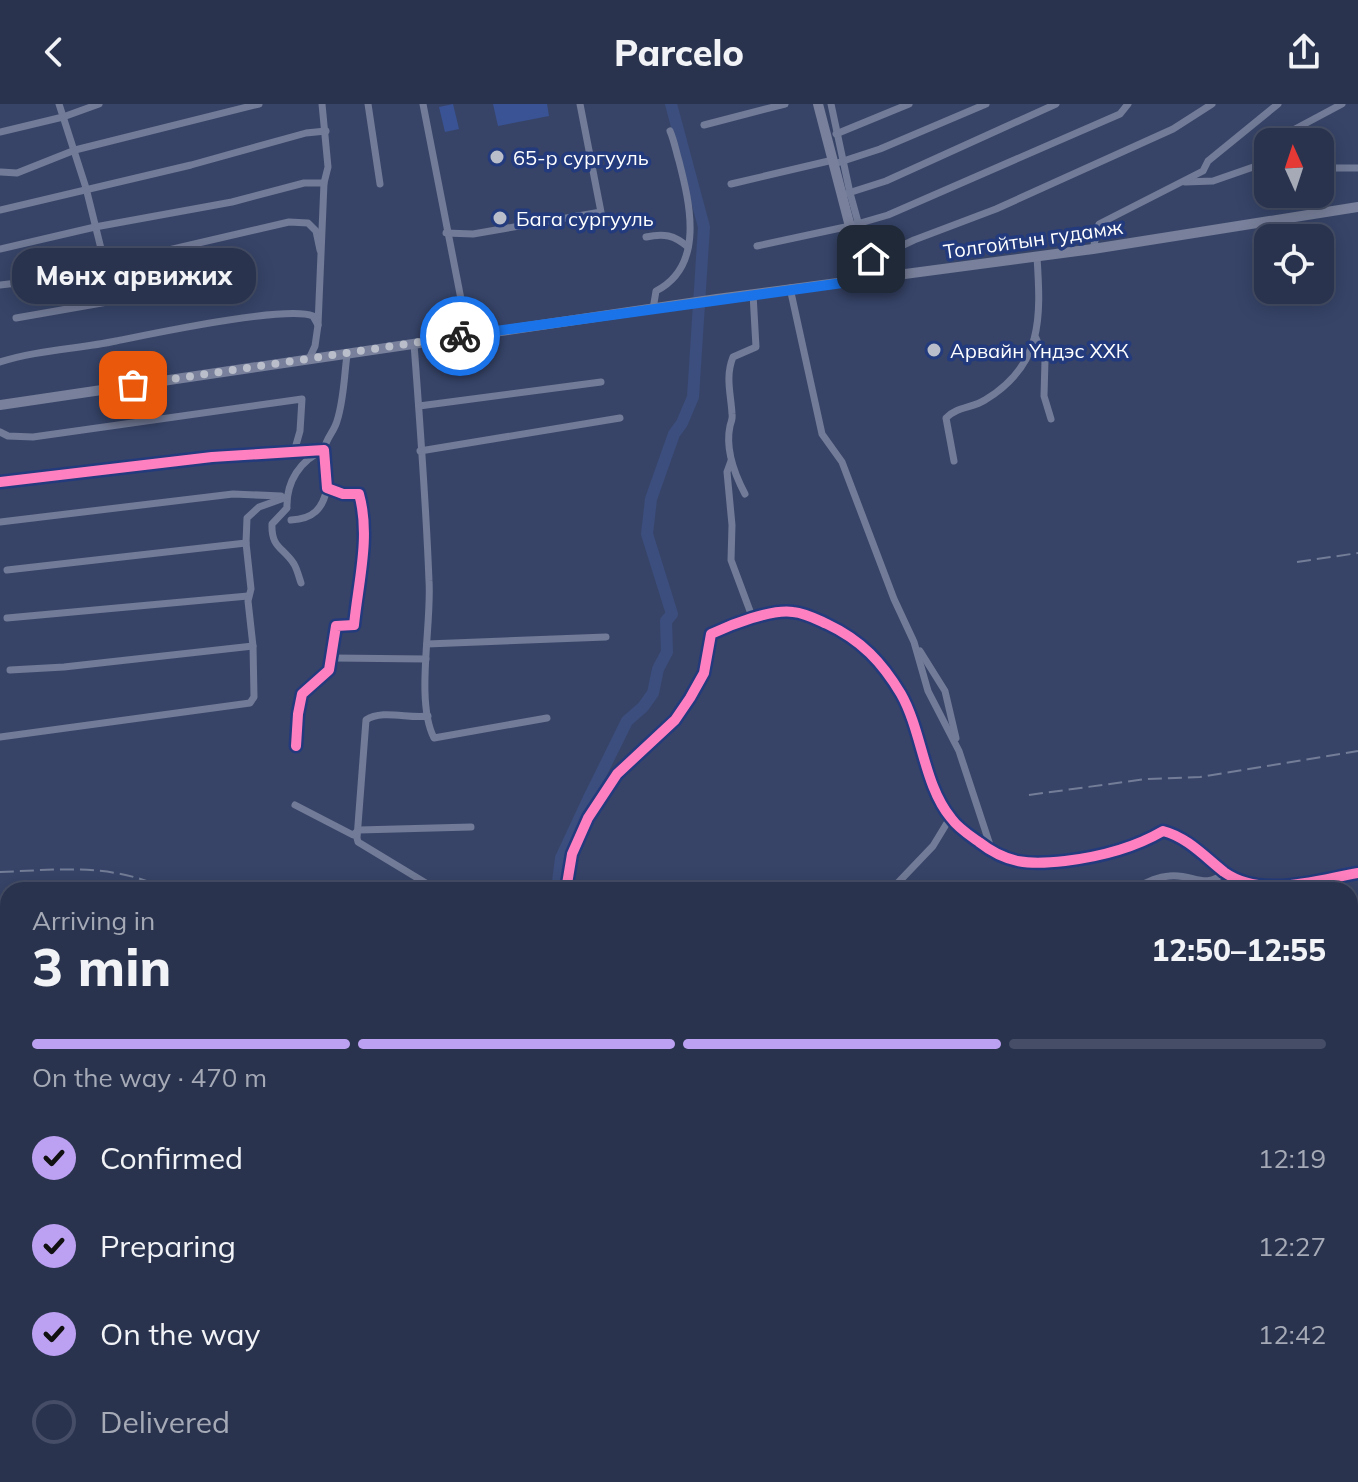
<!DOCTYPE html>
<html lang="en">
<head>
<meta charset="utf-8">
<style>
  body { margin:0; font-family:Mulish,sans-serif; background:#353f58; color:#f1f3f6; height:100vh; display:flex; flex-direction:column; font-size:30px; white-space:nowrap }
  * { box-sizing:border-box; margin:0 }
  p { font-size:26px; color:#a5aab6 }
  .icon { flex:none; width:44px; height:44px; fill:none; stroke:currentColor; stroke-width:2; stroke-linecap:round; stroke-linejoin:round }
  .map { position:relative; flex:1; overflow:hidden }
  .drawer { position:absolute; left:0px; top:778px; width:1358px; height:600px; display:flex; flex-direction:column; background:#29334e; border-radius:24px 24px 0 0; box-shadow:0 4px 20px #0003,0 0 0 2px #454e66 }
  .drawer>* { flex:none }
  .needle { width:52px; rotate:357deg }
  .fabs { position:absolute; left:1254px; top:24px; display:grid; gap:16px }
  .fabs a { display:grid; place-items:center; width:80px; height:80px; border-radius:16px; background:#29334e; box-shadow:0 4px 20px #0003,0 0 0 2px #454e66; font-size:40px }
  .pin { position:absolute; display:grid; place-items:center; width:68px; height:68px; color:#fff; margin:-34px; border-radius:16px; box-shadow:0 4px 12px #0006 }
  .courier { position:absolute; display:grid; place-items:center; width:80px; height:80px; margin:-40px; border:6px solid #1a73e8; border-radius:50%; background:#fff; color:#222; box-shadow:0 2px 10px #0007 }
  .bubble { position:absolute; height:56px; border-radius:24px; background:#29334e; box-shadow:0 4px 20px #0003,0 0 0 2px #454e66; font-size:26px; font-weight:800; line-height:56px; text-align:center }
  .headline em { font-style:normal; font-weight:800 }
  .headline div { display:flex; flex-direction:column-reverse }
  .headline { display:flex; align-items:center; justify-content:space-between; height:136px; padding:0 32px }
  h1 { font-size:52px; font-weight:800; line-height:60px }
  .bar { display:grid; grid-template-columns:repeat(4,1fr); gap:12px 8px; align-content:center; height:96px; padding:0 32px }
  .bar i { height:10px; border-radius:6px; background:#454e66 }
  .bar .selected { background:#bca0f2 }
  .bar p { grid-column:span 4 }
  ol { padding:0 32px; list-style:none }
  li { display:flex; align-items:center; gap:24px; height:88px }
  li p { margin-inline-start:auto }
  li .icon { padding:8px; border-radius:50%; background:#bca0f2; color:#111; stroke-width:4 }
  li:last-child { color:#a5aab6 }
  li i { width:44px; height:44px; border:4px solid #454e66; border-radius:50% }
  header { display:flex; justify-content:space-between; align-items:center; height:104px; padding:0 32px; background:#29334e; font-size:36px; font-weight:800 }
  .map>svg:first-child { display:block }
  .green { fill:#3a5394 }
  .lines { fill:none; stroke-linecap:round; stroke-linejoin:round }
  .river { stroke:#3c4e7d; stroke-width:12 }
  .trunk-tunnel { stroke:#55607f; stroke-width:11; stroke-dasharray:11 5.5; stroke-linecap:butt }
  .minor { stroke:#727b97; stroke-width:7 }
  .secondary { stroke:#78809b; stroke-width:10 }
  .trunk { stroke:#77809a; stroke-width:11 }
  .rail { stroke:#737d97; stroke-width:2; stroke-dasharray:14 6; stroke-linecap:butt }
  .cycleway-casing { stroke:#233b7c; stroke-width:15 }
  .cycleway { stroke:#ff80c0; stroke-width:10 }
  .done { stroke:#b9beca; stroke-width:8; stroke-dasharray:0 14.4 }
  .route { stroke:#1a73e8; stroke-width:10 }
  .poi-dot { fill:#b9beca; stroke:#233b7c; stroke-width:3 }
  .labels { text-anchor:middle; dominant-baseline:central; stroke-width:7; stroke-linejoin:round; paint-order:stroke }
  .poi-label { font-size:20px; fill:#fff; stroke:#233b7c; text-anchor:start }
  .street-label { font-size:20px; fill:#fff; stroke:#233b7c }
</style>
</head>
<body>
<header><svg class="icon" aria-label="back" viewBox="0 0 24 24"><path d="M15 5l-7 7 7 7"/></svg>Parcelo<svg class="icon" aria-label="share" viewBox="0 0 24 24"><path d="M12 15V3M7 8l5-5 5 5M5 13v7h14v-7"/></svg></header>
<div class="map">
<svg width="1358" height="1378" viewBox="0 0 1358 1378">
  <rect width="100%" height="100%" fill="#374468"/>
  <g class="green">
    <path d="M453,0L459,25L445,28L439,3Z"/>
    <path d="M493,0H547L549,12L498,22Z"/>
  </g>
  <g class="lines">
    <path class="river" d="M557,786L561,754L588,696L627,617L643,603L653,589L658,565L667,548L666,517L672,510L647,430L651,395L674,330L682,319L693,293L704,123L671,0"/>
    <path class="trunk-tunnel" d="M822,1378L839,1370"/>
    <g class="minor">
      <path d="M59,0L86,84L114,197"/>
      <path d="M368,0L380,80"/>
      <path d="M423,0L468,231"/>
      <path d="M831,0L850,89L866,147"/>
      <path d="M704,21L785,0"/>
      <path d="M0,28L63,13L99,0"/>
      <path d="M836,30L909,0"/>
      <path d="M1282,32L1342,0"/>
      <path d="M834,60L880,45L986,0"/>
      <path d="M1320,64H1358"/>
      <path d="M1,68L17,69L75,46L259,0"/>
      <path d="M1185,78L1213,77L1262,60H1268"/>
      <path d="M731,80L833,56"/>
      <path d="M842,91L886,77L1056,0"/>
      <path d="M0,106L191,61L306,29L326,27"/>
      <path d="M446,129L473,130L601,108L580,0"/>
      <path d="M646,133C664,129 674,131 688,143"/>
      <path d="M757,142L850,122L888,111L1120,10L1128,0"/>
      <path d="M0,145L95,123L232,98L304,79H324"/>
      <path d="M1093,145L1099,120L1203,67L1208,57L1278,0"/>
      <path d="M857,149L866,147L869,154L874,155L914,136L996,105L1173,25L1212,0"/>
      <path d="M0,181L35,177L289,118L308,119L316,127L320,146"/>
      <path d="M790,184L822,330L842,358L894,495L914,538L928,587L959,647L992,747"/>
      <path d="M653,205L656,187C705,162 690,100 679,57C676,47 674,36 670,27"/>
      <path d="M16,214L216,179"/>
      <path d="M1036,234L1045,256L1044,292L1051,315"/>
      <path d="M414,240C420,319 426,398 429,477C432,520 415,597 434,634L547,614"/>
      <path d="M309,255L315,242L318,221L324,79L328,63L322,0"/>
      <path d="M0,258C37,246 78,245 116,237C151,230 286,201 313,212L318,221"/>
      <path d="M419,302L601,278"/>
      <path d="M0,328L8,332L33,333L302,295L300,327L294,348"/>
      <path d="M420,347L620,314"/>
      <path d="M731,357L727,368L732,421L731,456L753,515"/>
      <path d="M954,357L946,314C956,303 973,304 985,296C1043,261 1041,214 1037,153"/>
      <path d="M0,378L212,353L324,346L327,384L343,390H359C371,432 358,479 354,521L336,522L329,566L302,590L298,610L296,642"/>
      <path d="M745,390C735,371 725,345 730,322C731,318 733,314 732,310C731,290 725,273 733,253L756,243L753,190"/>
      <path d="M291,416C313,415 323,405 327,384"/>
      <path d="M0,418L233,390L281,392"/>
      <path d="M7,466L246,439"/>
      <path d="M301,479C299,473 297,465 294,460C283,443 271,444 272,420L287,404C286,378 300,356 324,346C326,334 334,328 337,317C344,295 344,273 347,251"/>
      <path d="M7,514L248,492"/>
      <path d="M427,540L606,533"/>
      <path d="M920,547L945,587L956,634"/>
      <path d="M333,554L426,555"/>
      <path d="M10,566L64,563L253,542"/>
      <path d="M428,612C409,615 382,605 366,616L357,734L358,738L434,784L451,780L467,786"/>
      <path d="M0,633L250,599L254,593L253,542L248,497L251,485L246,439L247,414L259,403L287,393"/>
      <path d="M295,701L353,731L359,726L471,723"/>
      <path d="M566,786L572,750L588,714L617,670L675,616L690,594L704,569L711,530C732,520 771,505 793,508C805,509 816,515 827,520C861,536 882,558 901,590C922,627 924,682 951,714C958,724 969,731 979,738C1007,760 1029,761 1065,757C1098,753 1134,744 1163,727C1187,733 1205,753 1224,768C1262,795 1317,776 1358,769"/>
      <path d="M891,786L933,742L950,714"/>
      <path d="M1131,786C1144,780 1155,773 1169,772C1194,769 1204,787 1225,768"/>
      <path d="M36,1378L70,1370"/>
    </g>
    <g class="secondary">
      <path d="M818,0L864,176"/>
      <path d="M0,301L717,195L1093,145L1358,103"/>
      <path d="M0,1288H8"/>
      <path d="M205,1370L217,1378"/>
      <path d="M748,1370H864"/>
      <path d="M366,1378L466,1370"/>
    </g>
    <g class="trunk">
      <path d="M1350,1316L1358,1315"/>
      <path d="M1350,1327H1358"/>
    </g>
    <g class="rail">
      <path d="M1297,458L1358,449"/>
      <path d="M1029,691L1146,675L1200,673L1358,647"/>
      <path d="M0,768C55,766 115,758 166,786"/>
      <path d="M1350,961L1358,957"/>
      <path d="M1350,1002L1358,999"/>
      <path d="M127,1378L137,1370"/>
      <path d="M162,1378L190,1370"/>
      <path d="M1310,1378L1358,1376"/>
    </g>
    <defs>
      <g id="cycleway">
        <path d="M0,378L212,353L324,346L327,384L343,390H359C371,432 358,479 354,521L336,522L329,566L302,590L298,610L296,642"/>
        <path d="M566,786L572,750L588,714L617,670L675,616L690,594L704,569L711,530C732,520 771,505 793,508C805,509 816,515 827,520C861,536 882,558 901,590C922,627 924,682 951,714C958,724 969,731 979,738C1007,760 1029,761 1065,757C1098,753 1134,744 1163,727C1187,733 1205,753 1224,768C1262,795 1317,776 1358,769"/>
      </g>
    </defs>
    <use href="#cycleway" class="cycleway-casing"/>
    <use href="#cycleway" class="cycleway"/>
  </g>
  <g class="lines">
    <path class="done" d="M133,281L460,232"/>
    <path class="route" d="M460,232L864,176L857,149L866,147L871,155"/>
  </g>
  <g class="poi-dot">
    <circle cx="497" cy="53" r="8"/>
    <circle cx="500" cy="114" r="8"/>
    <circle cx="934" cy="246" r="8"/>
  </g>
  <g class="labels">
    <g class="poi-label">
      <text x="513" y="53">65-р сургууль</text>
      <text x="516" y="114">Бага сургууль</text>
      <text x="950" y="246">Арвайн Үндэс ХХК</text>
    </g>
    <g class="street-label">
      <text transform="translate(1033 135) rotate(-8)">Толгойтын гудамж</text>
    </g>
  </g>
</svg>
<div class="fabs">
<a><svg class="needle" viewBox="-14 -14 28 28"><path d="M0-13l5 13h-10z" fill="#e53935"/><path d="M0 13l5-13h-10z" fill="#a5aab6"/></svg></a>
<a><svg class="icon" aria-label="locate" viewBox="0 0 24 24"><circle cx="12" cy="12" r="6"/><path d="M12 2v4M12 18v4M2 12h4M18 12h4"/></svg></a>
</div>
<div class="pin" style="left:133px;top:281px;background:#ea580c"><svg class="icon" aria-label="bag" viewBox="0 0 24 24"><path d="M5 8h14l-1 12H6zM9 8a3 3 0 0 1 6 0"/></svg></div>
<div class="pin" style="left:871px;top:155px;background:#1f2937"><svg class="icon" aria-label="home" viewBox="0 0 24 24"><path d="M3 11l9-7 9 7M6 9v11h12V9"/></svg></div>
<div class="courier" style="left:460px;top:232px"><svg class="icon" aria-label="bike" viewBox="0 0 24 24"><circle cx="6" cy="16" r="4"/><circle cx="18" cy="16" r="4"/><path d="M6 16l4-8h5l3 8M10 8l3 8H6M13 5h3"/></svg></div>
<div class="bubble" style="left:12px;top:144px;width:244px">Мөнх арвижих</div>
<section class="drawer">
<div class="headline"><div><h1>3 min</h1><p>Arriving in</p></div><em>12:50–12:55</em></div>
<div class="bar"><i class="selected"></i><i class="selected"></i><i class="selected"></i><i></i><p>On the way · 470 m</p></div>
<ol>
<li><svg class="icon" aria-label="check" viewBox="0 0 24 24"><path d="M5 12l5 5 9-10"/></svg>Confirmed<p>12:19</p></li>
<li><svg class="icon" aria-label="check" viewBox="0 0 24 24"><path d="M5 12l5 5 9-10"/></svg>Preparing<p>12:27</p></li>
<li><svg class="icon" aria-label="check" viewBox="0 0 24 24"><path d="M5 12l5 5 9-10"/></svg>On the way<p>12:42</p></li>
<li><i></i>Delivered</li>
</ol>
</section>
</div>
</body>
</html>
